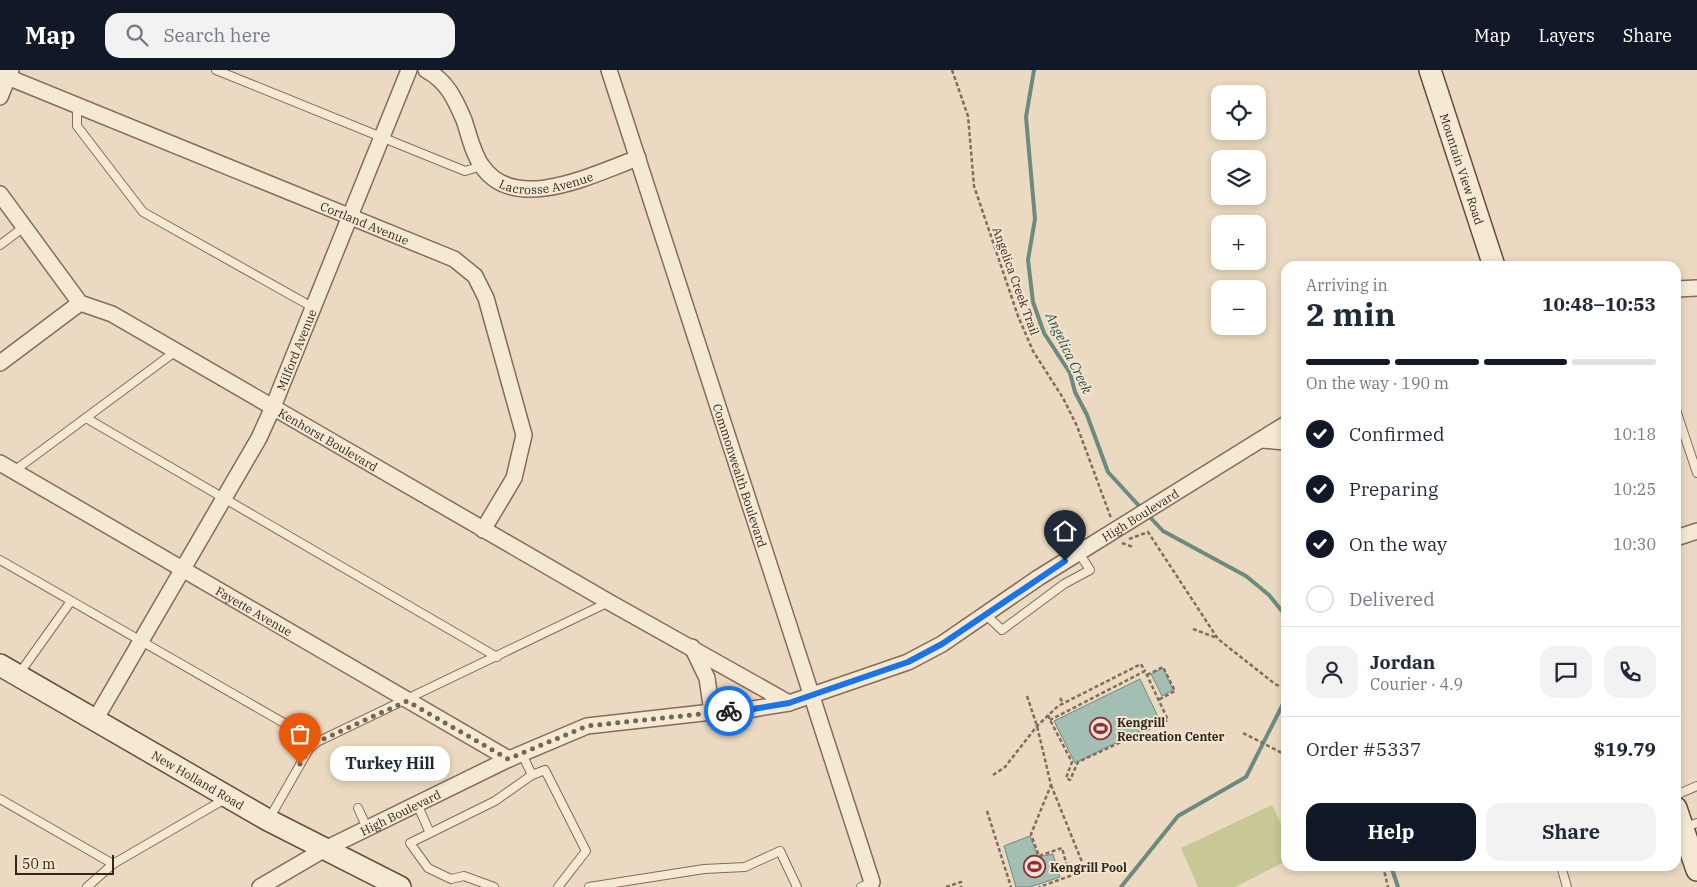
<!DOCTYPE html>
<html lang="en">
<head>
<meta charset="utf-8">
<style>
  body { margin:0; font-family:"IBM Plex Serif",serif; background:#f2f2f3; color:#1f2937; height:100vh; display:flex; flex-direction:column; font-size:19px; white-space:nowrap }
  * { box-sizing:border-box; margin:0 }
  p { font-size:16px; color:#747a83 }
  .icon { flex:none; width:28px; height:28px; fill:none; stroke:currentColor; stroke-width:2; stroke-linecap:round; stroke-linejoin:round }
  .map { position:relative; flex:1; overflow:hidden }
  .panel { position:absolute; left:1281px; top:191px; width:400px; height:610px; display:flex; flex-direction:column; background:#fff; border-radius:15px; box-shadow:0 2px 8px #0003 }
  .panel>* { flex:none }
  .controls { position:absolute; left:1211px; top:15px; display:grid; gap:10px }
  .controls a { display:grid; place-items:center; width:55px; height:55px; border-radius:10px; background:#fff; box-shadow:0 2px 8px #0003; font-size:25px }
  .scale { position:absolute; left:15px; bottom:12px; width:99px; box-sizing:border-box; padding-left:5px; border:2px solid #34261d; border-top:0; font-size:14px; line-height:18px; white-space:nowrap; color:#34261d; -webkit-text-stroke:4px #f3e5d0; paint-order:stroke }
  .pin { position:absolute; display:grid; place-items:center; width:42px; height:42px; color:#fff; margin:-51px -21px; border-radius:50% 50% 50% 0; rotate:-45deg; box-shadow:0 0 5px #0007 }
  .pin .icon { rotate:45deg }
  .courier { position:absolute; display:grid; place-items:center; width:50px; height:50px; margin:-25px; border:4px solid #1a73e8; border-radius:50%; background:#fff; color:#222; box-shadow:0 1px 6px #0007 }
  .bubble { position:absolute; height:35px; border-radius:15px; background:#fff; box-shadow:0 2px 8px #0003; font-size:16px; font-weight:700; line-height:35px; text-align:center }
  .head em { font-style:normal; font-weight:700 }
  .head div { display:flex; flex-direction:column-reverse }
  .head { display:flex; align-items:center; justify-content:space-between; height:85px; padding:0 25px }
  h1 { font-size:32px; font-weight:700; line-height:38px }
  .bar { display:grid; grid-template-columns:repeat(4,1fr); gap:8px 5px; align-content:center; height:60px; padding:0 25px }
  .bar i { height:6px; border-radius:4px; background:#e0e1e3 }
  .bar .active { background:#111827 }
  .bar p { grid-column:span 4 }
  .line { display:flex; align-items:center; gap:12px; padding:0 25px; border-top:1px solid #e0e1e3 }
  .line div { flex:1 }
  .round { display:grid; place-items:center; flex:none; width:52px; height:52px; border-radius:15px; background:#f2f2f3 }
  ol { padding:0 25px; list-style:none }
  li { display:flex; align-items:center; gap:15px; height:55px }
  li p { margin-inline-start:auto }
  li .icon { padding:5px; border-radius:50%; background:#111827; color:#fff; stroke-width:4 }
  li:last-child { color:#747a83 }
  li i { width:28px; height:28px; border:2px solid #e0e1e3; border-radius:50% }
  .action { display:flex; gap:10px; margin-top:auto; padding:10px 25px }
  .action a { flex:1; height:58px; border-radius:15px; background:#111827; color:#fff; font-size:20px; font-weight:700; line-height:58px; text-align:center }
  .action a+a { background:#f2f2f3; color:#1f2937 }
  header { display:flex; align-items:center; gap:30px; box-sizing:border-box; height:70px; padding:0 25px; background:#111827; color:#fff }
  header strong { font-size:24px }
  nav { display:flex; gap:28px; margin-inline-start:auto; font-size:18px }
  .search { width:350px; height:45px; background:#f2f2f3; display:flex; align-items:center; gap:12px; box-sizing:border-box; padding:0 18px; border-radius:15px; color:#747a83; font-size:19px }
  .map>svg:first-child { display:block }
  .green { fill:#c7c896 }
  .water { fill:#a3beb3; stroke:#6b8b80 }
  .lines { fill:none; stroke-linecap:round; stroke-linejoin:round }
  .stream { stroke:#6b8b80; stroke-width:4 }
  .lane-casing { stroke:#836c5a; stroke-width:10 }
  .street-casing { stroke:#836c5a; stroke-width:18 }
  .secondary-casing { stroke:#654d3d; stroke-width:24 }
  .path { stroke:#836c5a; stroke-width:2.5; stroke-dasharray:4 2.5; stroke-linecap:butt }
  .lane { stroke:#f6e9d3; stroke-width:8 }
  .street { stroke:#f6e9d3; stroke-width:15 }
  .secondary { stroke:#f6e9d3; stroke-width:21 }
  .done { stroke:#746556; stroke-width:5; stroke-dasharray:0 9 }
  .route { stroke:#1a73e8; stroke-width:6 }
  .labels { text-anchor:middle; dominant-baseline:central; stroke-width:4; stroke-linejoin:round; paint-order:stroke }
  .street-label { font-size:12px; fill:#34261d; stroke:#f3e5d0 }
  .poi-label { font-size:12px; font-weight:bold; fill:#34261d; stroke:#f3e5d0; text-anchor:start }
  .water-label { font-size:14px; font-style:italic; fill:#2d534d; stroke:#f3e5d0 }
</style>
</head>
<body>
<header>
<strong>Map</strong>
<div class="search"><svg class="icon" aria-label="search" viewBox="0 0 24 24"><circle cx="10" cy="10" r="6"/><path d="M15 15l6 6"/></svg>Search here</div>
<nav><a>Map</a><a>Layers</a><a>Share</a></nav>
</header>
<div class="map">
<svg width="1697" height="817" viewBox="0 0 1697 817">
  <rect width="100%" height="100%" fill="#ebdac1"/>
  <path class="green" d="M1272,735L1286,764V791L1235,817H1198L1181,778Z"/>
  <g class="water">
    <path d="M1163,598L1173,620L1162,626L1151,604Z"/>
    <path d="M1140,609L1160,651L1075,693L1054,651Z"/>
    <path d="M1030,766L1038,787L1053,784L1060,807L1030,817H1016L1004,776Z"/>
  </g>
  <g class="lines">
    <g class="stream">
      <path d="M1034,0L1026,47L1035,149L1028,190L1033,232L1044,263L1070,303L1075,322L1087,345L1108,402L1142,439"/>
      <path d="M1147,444L1163,461L1246,506L1269,525L1286,546"/>
      <path d="M1391,796L1398,817"/>
      <path d="M1121,817L1178,746L1246,707L1286,628"/>
    </g>
    <defs>
      <g id="lane">
        <path d="M216,0L465,101L482,96"/>
        <path d="M77,37V56L143,142L314,238"/>
        <path d="M0,175L24,157"/>
        <path d="M1676,340L1697,403"/>
        <path d="M86,348L497,587"/>
        <path d="M14,401L176,281"/>
        <path d="M0,490L317,672L609,532"/>
        <path d="M985,544L1002,560L1064,514L1090,500L1079,483"/>
        <path d="M19,604L71,531"/>
        <path d="M522,684L532,705"/>
        <path d="M1676,725L1697,716"/>
        <path d="M0,729L113,794"/>
        <path d="M417,734L430,763"/>
        <path d="M358,738L367,758"/>
        <path d="M269,749L309,679L317,672"/>
        <path d="M1685,757L1697,753"/>
        <path d="M1561,796L1567,817"/>
        <path d="M87,817L113,794L225,729"/>
        <path d="M494,817L464,806L451,809L428,798L410,773L495,731L532,705L545,700L586,781L558,817"/>
        <path d="M589,817L704,799L745,797L780,781L797,817"/>
        <path d="M861,817L872,812"/>
      </g>
      <g id="street">
        <path id="s1" d="M426,0C447,11 455,29 464,50C469,65 473,84 482,96C515,145 596,103 638,88"/>
        <path id="s2" d="M609,0L872,812"/>
        <path id="s3" d="M0,4L454,189L475,206L486,228L524,365L514,408L483,460"/>
        <path d="M0,27L11,0"/>
        <path id="s4" d="M0,124L80,233L112,244L609,532L789,633"/>
        <path d="M1676,219L1697,218"/>
        <path d="M0,293L80,233"/>
        <path d="M1262,370L1286,372"/>
        <path id="s5" d="M0,393L509,689"/>
        <path d="M1676,468L1697,461"/>
        <path d="M692,577L707,608L712,642"/>
        <path id="s6" d="M95,650L259,368L273,337L409,0"/>
        <path id="s7" d="M260,817L325,779L509,689L587,656L712,642L753,639L789,633L908,592L942,574L1038,508L1286,354"/>
      </g>
      <g id="secondary">
        <path id="s8" d="M1430,0L1494,196"/>
        <path id="s9" d="M0,595L268,750L400,817"/>
        <path d="M1676,738L1697,800"/>
      </g>
    </defs>
    <use href="#lane" class="lane-casing"/>
    <use href="#street" class="street-casing"/>
    <use href="#secondary" class="secondary-casing"/>
    <g class="path">
      <path d="M952,0L968,46L974,116L1018,246L1033,281L1063,328L1077,356L1111,448"/>
      <path d="M1129,469L1148,462L1218,569L1275,614L1286,619"/>
      <path d="M1122,473L1133,477"/>
      <path d="M1193,559L1217,568"/>
      <path d="M1147,605L1163,597L1175,621L1158,630"/>
      <path d="M1027,626L1037,656L1051,715L1031,764L1039,786L1062,778L1070,806L1039,817"/>
      <path d="M1060,628L1063,633"/>
      <path d="M1048,645L1050,650L1072,692L1066,708L1070,710L1078,692L1168,650L1145,601L1050,650"/>
      <path d="M1243,663L1282,683"/>
      <path d="M993,705L1005,697L1037,656L1058,636L1141,594L1145,601"/>
      <path d="M1051,715L1084,797"/>
      <path d="M987,741L1011,817"/>
      <path d="M1383,796L1388,817"/>
      <path d="M946,817L961,812V817"/>
    </g>
    <use href="#lane" class="lane"/>
    <use href="#street" class="street"/>
    <use href="#secondary" class="secondary"/>
  </g>
  <g class="lines">
    <path class="done" d="M300,694L309,679L317,672L407,631L508,689L587,656L729,641"/>
    <path class="route" d="M729,641L753,639L789,633L908,592L942,574L1065,491"/>
  </g>
  <defs>
    <symbol id="stadium-ring" viewBox="-11 -11 22 22"><circle r="9.5" fill="#f3e5d0" stroke="#8f2d37" stroke-width="1.5"/><path d="M0-5a6.5 5 0 1 0 0 10a6.5 5 0 1 0 0-10ZM-3.5-1.8h7v3.6h-7Z" fill="#8f2d37"/></symbol>
  </defs>
  <g fill-rule="evenodd">
    <use href="#stadium-ring" x="1088" y="646" width="25" height="25"/>
    <use href="#stadium-ring" x="1022" y="784" width="25" height="25"/>
  </g>
  <g class="labels">
    <g class="street-label">
      <text stroke="none"><textPath href="#s8" startOffset="104">Mountain View Road</textPath></text>
      <text stroke="none"><textPath href="#s1" startOffset="186">Lacrosse Avenue</textPath></text>
      <text stroke="none"><textPath href="#s3" startOffset="394">Cortland Avenue</textPath></text>
      <text transform="translate(1016 211) rotate(70)">Angelica Creek Trail</text>
      <text stroke="none"><textPath href="#s6" startOffset="422">Milford Avenue</textPath></text>
      <text stroke="none"><textPath href="#s4" startOffset="419">Kenhorst Boulevard</textPath></text>
      <text stroke="none"><textPath href="#s2" startOffset="426">Commonwealth Boulevard</textPath></text>
      <text stroke="none"><textPath href="#s7" startOffset="969">High Boulevard</textPath></text>
      <text stroke="none"><textPath href="#s5" startOffset="294">Fayette Avenue</textPath></text>
      <text stroke="none"><textPath href="#s9" startOffset="229">New Holland Road</textPath></text>
      <text stroke="none"><textPath href="#s7" startOffset="159">High Boulevard</textPath></text>
    </g>
    <g class="poi-label">
      <text x="1117" y="652">Kengrill<tspan x="1117" dy="14">Recreation Center</tspan></text>
      <text x="1050" y="797">Kengrill Pool</text>
    </g>
    <g class="water-label">
      <text transform="translate(1069 283) rotate(64)">Angelica Creek</text>
    </g>
  </g>
</svg>
<div class="controls">
<a><svg class="icon" aria-label="locate" viewBox="0 0 24 24"><circle cx="12" cy="12" r="6"/><path d="M12 2v4M12 18v4M2 12h4M18 12h4"/></svg></a>
<a><svg class="icon" aria-label="layers" viewBox="0 0 24 24"><path d="M12 4l9 5-9 5-9-5zM3 14l9 5 9-5"/></svg></a>
<a>+</a>
<a>−</a>
</div>
<div class="scale">50 m</div>
<div class="pin" style="left:300px;top:694px;background:#ea580c"><svg class="icon" aria-label="bag" viewBox="0 0 24 24"><path d="M5 8h14l-1 12H6zM9 8a3 3 0 0 1 6 0"/></svg></div>
<div class="pin" style="left:1065px;top:491px;background:#1f2937"><svg class="icon" aria-label="home" viewBox="0 0 24 24"><path d="M3 11l9-7 9 7M6 9v11h12V9"/></svg></div>
<div class="courier" style="left:729px;top:641px"><svg class="icon" aria-label="bike" viewBox="0 0 24 24"><circle cx="6" cy="16" r="4"/><circle cx="18" cy="16" r="4"/><path d="M6 16l4-8h5l3 8M10 8l3 8H6M13 5h3"/></svg></div>
<div class="bubble" style="left:330px;top:676px;width:120px">Turkey Hill</div>
<section class="panel">
<div class="head"><div><h1>2 min</h1><p>Arriving in</p></div><em>10:48–10:53</em></div>
<div class="bar"><i class="active"></i><i class="active"></i><i class="active"></i><i></i><p>On the way · 190 m</p></div>
<ol>
<li><svg class="icon" aria-label="check" viewBox="0 0 24 24"><path d="M5 12l5 5 9-10"/></svg>Confirmed<p>10:18</p></li>
<li><svg class="icon" aria-label="check" viewBox="0 0 24 24"><path d="M5 12l5 5 9-10"/></svg>Preparing<p>10:25</p></li>
<li><svg class="icon" aria-label="check" viewBox="0 0 24 24"><path d="M5 12l5 5 9-10"/></svg>On the way<p>10:30</p></li>
<li><i></i>Delivered</li>
</ol>
<div class="line" style="height:90px"><a class="round"><svg class="icon" aria-label="person" viewBox="0 0 24 24"><circle cx="12" cy="8" r="4"/><path d="M4 21q1-7 8-7t8 7"/></svg></a><div><b>Jordan</b><p>Courier · 4.9</p></div><a class="round"><svg class="icon" aria-label="chat" viewBox="0 0 24 24"><path d="M4 5h16v11H9l-5 4z"/></svg></a><a class="round"><svg class="icon" aria-label="phone" viewBox="0 0 24 24"><path d="M5 4h4l2 5-3 2q2 4 5 5l2-3 5 2v4C11 20 4 13 5 4z"/></svg></a></div>
<div class="line" style="height:65px"><div>Order #5337</div><b>$19.79</b></div>
<div class="action"><a>Help</a><a>Share</a></div>
</section>
</div>
</body>
</html>
